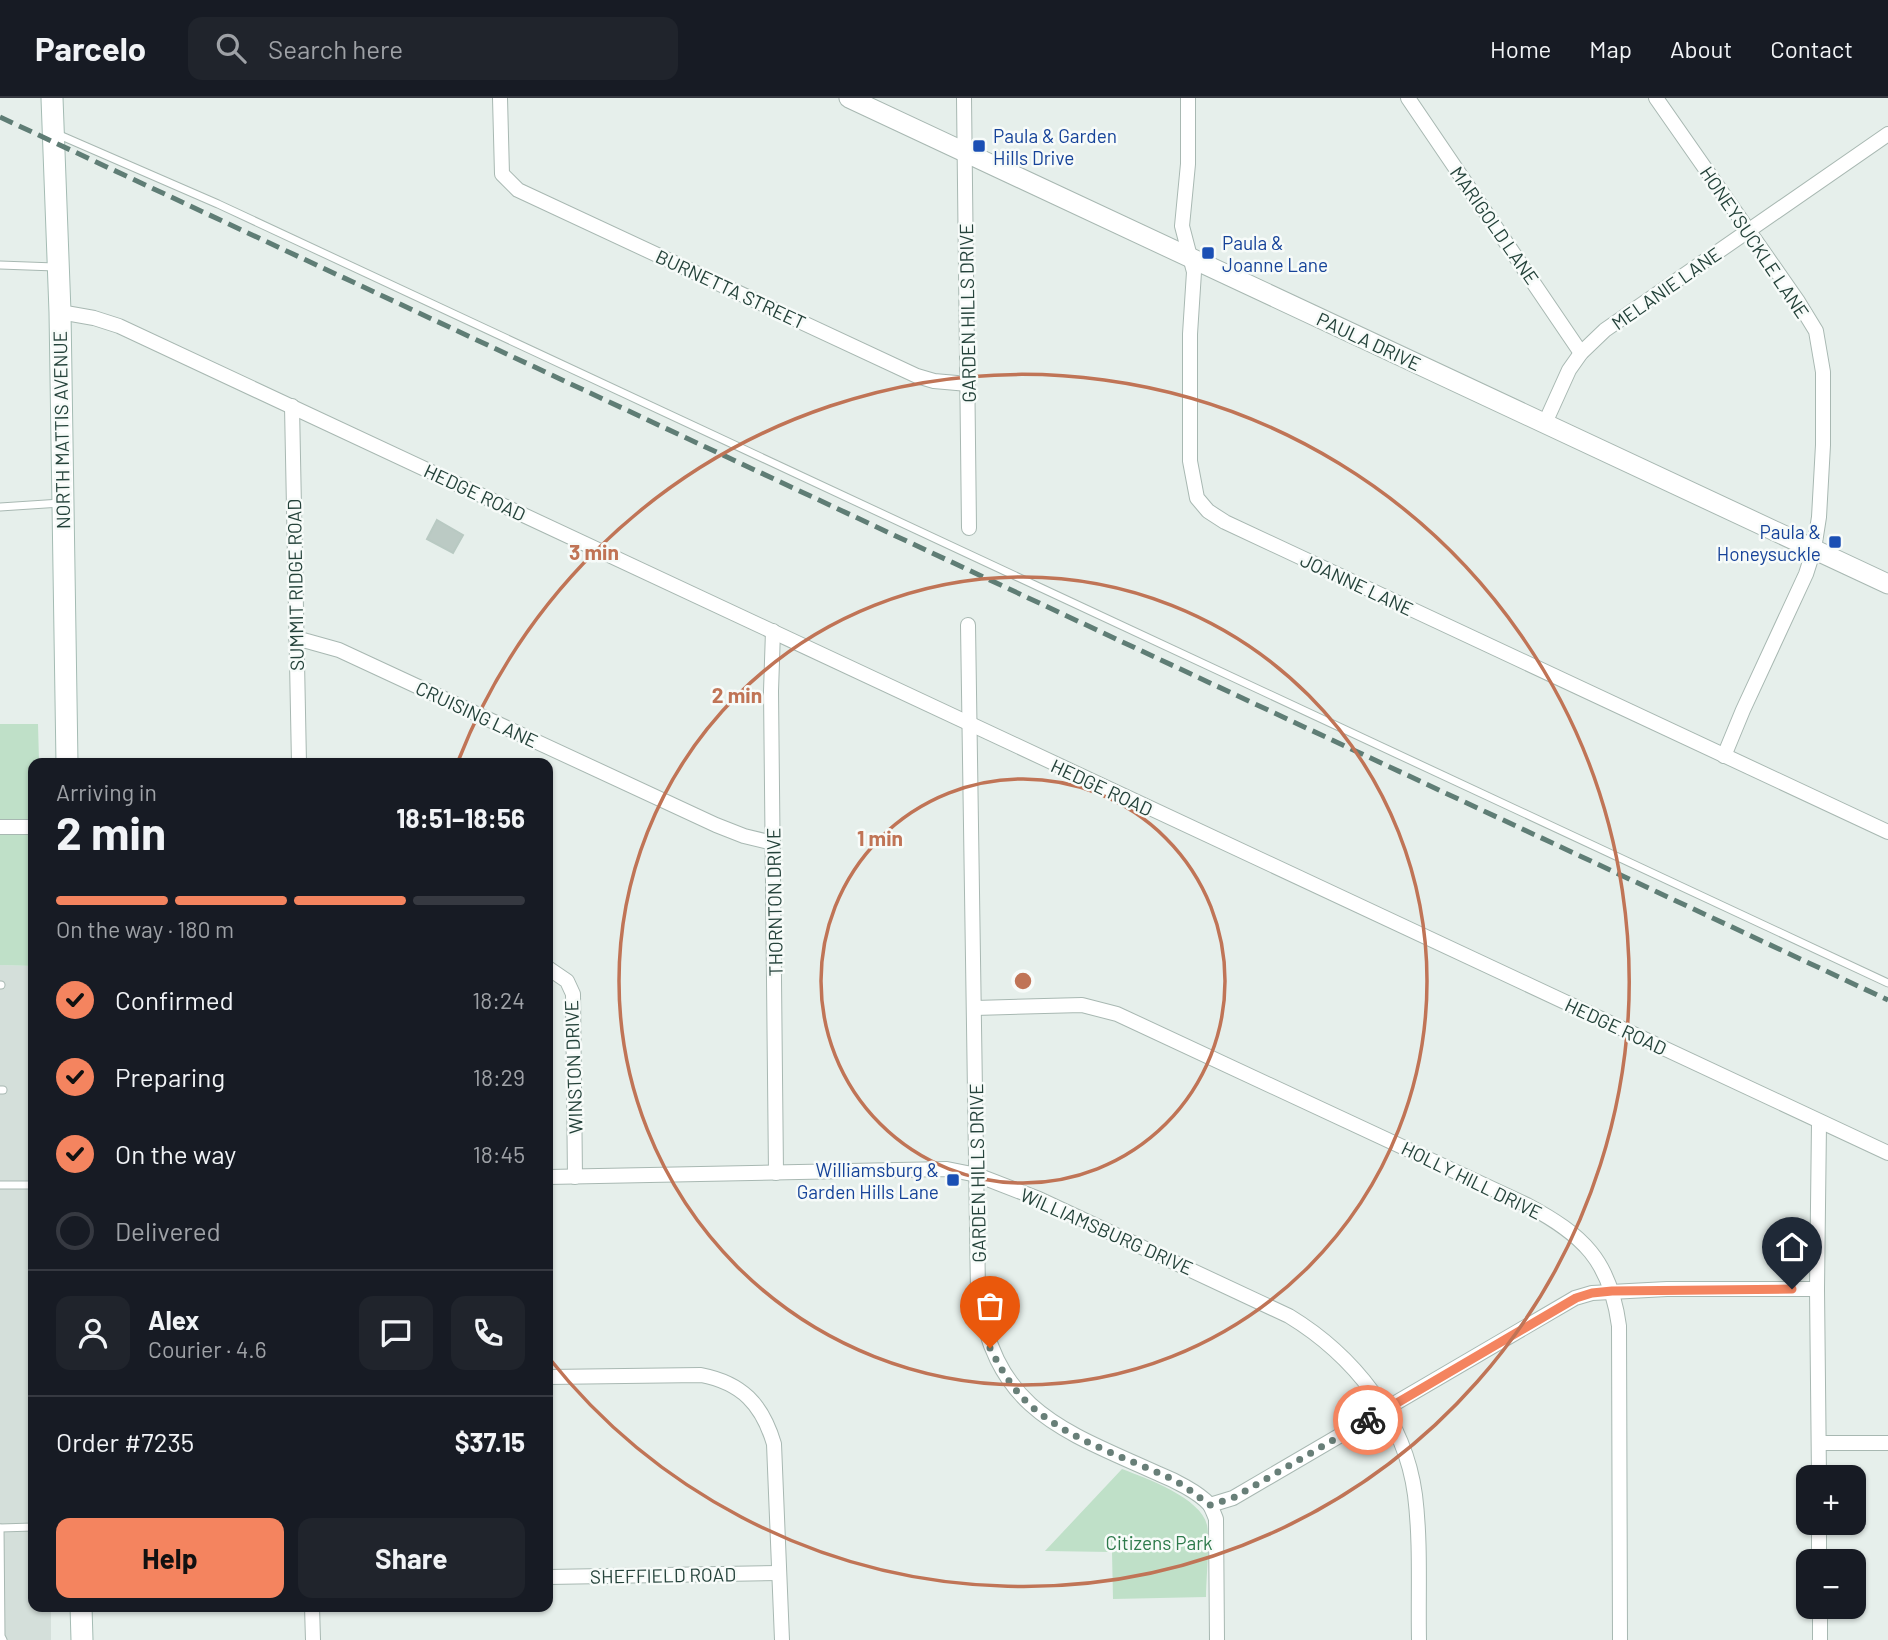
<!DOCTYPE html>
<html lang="en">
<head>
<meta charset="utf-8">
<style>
  body { margin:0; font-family:Barlow,sans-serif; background:#20242c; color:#f1f3f6; height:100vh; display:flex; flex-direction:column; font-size:26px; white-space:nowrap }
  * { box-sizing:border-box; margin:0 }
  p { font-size:23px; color:#9ea1a6 }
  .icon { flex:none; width:38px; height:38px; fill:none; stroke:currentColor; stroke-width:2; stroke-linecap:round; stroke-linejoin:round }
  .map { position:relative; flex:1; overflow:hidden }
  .side { position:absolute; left:28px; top:660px; width:525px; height:854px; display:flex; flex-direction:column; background:#171b24; border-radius:14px; box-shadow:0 2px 5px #0004 }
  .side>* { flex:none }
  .controls { position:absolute; left:1796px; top:1367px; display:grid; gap:14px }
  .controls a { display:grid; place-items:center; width:70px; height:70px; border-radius:14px; background:#171b24; box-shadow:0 2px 5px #0004; font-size:35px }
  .pin { position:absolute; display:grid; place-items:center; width:60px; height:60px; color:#fff; margin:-72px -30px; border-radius:50% 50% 50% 0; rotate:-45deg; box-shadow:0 0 7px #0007 }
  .pin .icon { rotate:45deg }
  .courier { position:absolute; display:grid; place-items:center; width:70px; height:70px; margin:-35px; border:5px solid #f4845f; border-radius:50%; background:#fff; color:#222; box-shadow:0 2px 9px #0007 }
  .headline em { font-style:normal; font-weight:700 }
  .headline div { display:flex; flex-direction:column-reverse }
  .headline { display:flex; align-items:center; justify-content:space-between; height:119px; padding:0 28px }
  h1 { font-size:46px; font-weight:700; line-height:52px }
  .bar { display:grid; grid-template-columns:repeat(4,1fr); gap:10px 7px; align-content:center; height:84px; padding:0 28px }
  .bar i { height:9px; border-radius:5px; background:#363941 }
  .bar .on { background:#f4845f }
  .bar p { grid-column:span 4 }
  .line { display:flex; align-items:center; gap:18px; padding:0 28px; border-top:2px solid #363941 }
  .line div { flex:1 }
  .round { display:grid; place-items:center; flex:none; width:74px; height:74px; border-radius:14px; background:#20242c }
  ol { padding:0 28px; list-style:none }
  li { display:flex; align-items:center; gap:21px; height:77px }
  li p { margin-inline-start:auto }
  li .icon { padding:7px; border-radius:50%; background:#f4845f; color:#111; stroke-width:4 }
  li:last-child { color:#9ea1a6 }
  li i { width:38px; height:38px; border:4px solid #363941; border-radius:50% }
  .button { display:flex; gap:14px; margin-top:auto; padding:14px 28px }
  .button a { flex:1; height:80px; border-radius:14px; background:#f4845f; color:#111; font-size:28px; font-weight:700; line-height:80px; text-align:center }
  .button a+a { background:#20242c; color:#f1f3f6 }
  header { display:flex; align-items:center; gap:42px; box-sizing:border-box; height:98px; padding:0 35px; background:#171b24; border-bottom:2px solid #363941 }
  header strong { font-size:33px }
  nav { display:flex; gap:38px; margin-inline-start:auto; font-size:24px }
  .search { width:490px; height:63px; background:#20242c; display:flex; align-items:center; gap:18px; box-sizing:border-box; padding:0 24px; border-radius:14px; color:#9ea1a6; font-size:26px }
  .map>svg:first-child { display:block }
  .built { fill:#d4dfda }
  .green { fill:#bfe0c8 }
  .building { fill:#bbcac4; stroke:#b8c9c2; stroke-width:2 }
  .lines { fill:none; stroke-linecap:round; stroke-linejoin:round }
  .service-casing { stroke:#a8b8b2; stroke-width:9 }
  .minor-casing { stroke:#a8b8b2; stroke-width:16 }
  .tertiary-casing { stroke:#a8b8b2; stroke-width:21 }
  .secondary-casing { stroke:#a4bbb3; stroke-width:23 }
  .service { stroke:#fff; stroke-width:7 }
  .minor { stroke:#fff; stroke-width:14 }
  .tertiary { stroke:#fff; stroke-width:19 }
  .secondary { stroke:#fff; stroke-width:21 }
  .rail { stroke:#5f7d75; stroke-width:5; stroke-dasharray:14 7; stroke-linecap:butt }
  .done { stroke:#687f78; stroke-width:7; stroke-dasharray:0 12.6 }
  .route { stroke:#f4845f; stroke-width:9 }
  .ring { fill:none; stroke:#c07456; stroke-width:3.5 }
  .transit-dot { fill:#1a4fb4; stroke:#f7fbf9; stroke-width:2.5 }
  .labels { text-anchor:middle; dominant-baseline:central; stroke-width:5; stroke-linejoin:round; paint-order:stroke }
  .transit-label { font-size:19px; fill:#164399; stroke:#f7fbf9; text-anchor:start }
  .street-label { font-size:19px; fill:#24423a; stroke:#f7fbf9 }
  .park-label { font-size:19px; fill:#2d7a4b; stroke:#f7fbf9 }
  .centre { fill:#c07456; stroke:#f7fbf9; stroke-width:3.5 }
  .ring-label { font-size:21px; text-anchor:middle; font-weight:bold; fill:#c07456; stroke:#f7fbf9; stroke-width:5; stroke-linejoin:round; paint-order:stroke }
</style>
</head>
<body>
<header>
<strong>Parcelo</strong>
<div class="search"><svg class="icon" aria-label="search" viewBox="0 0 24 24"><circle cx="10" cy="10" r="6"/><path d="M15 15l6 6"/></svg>Search here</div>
<nav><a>Home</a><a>Map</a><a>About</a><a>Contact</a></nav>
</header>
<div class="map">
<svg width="1888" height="1542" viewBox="0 0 1888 1542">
  <rect width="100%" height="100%" fill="#e6efeb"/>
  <path class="built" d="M0,867L33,868V1508L51,1509V1542H0Z"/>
  <g class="green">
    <path d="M0,626H38L39,663V665H33V868L0,867Z"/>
    <path d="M1122,1371C1146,1380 1201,1400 1207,1427C1210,1443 1206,1482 1206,1499L1113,1501L1112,1454L1045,1453Z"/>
  </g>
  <path class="building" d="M437,422L463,437L453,455L427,441Z"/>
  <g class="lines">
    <defs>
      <g id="service">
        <path d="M57,36L218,106L1888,885"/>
        <path d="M0,167L55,169"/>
        <path d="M0,409L61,405"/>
        <path d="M0,887H1"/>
        <path d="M0,992H3"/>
        <path d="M0,1087H33"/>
        <path d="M0,1430L1,1538L3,1542"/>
        <path d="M0,1430L33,1429"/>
      </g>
      <g id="minor">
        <path d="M500,0L502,76L518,92L917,278L934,283L968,286"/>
        <path d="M964,0L969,430"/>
        <path d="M1188,0V66L1182,128L1194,174L1190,236V363L1197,400L1208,413L1225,424L1888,734"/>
        <path d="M1408,0L1581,255"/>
        <path d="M1656,0L1797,202L1816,233L1823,274V347L1819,419L1814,451L1806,476L1743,612L1724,658"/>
        <path d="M60,214L94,220L119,228L1888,1055"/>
        <path d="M292,308L299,665"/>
        <path d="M1545,325L1569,272L1581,255L1605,232L1888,36"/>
        <path d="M968,527L978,1195C995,1313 1062,1332 1159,1376C1174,1382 1198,1394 1209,1406C1212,1410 1214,1416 1216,1421L1217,1542"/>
        <path d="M773,533L771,593L776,1075"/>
        <path d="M296,540L339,552L716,727L744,738L773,745"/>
        <path d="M0,729H33"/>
        <path d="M548,870L567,883L573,896L575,1079"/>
        <path d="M975,910L1082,907L1117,916L1527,1107C1583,1137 1610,1162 1619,1228L1620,1542"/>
        <path d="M548,1079L947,1071L977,1077L1039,1101L1289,1218C1353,1257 1405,1321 1415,1397C1421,1445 1418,1494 1419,1542"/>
        <path d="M548,1279L701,1277C742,1285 762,1306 774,1346L782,1542"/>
        <path d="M1819,1345H1888"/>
        <path d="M1819,1379L1817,1191L1819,1025"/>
        <path d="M1210,1407L1233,1400L1575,1200L1592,1195L1667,1191H1817"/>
        <path d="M1819,1424V1463"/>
        <path d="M548,1479L779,1475"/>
        <path d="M312,1508L313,1542"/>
        <path d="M1820,1508V1542"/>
      </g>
      <path id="tertiary" d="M849,0L1888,486"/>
      <g id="secondary">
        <path d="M52,0L60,214L67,665"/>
        <path d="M81,1508L82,1542"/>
      </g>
    </defs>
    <use href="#service" class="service-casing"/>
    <use href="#minor" class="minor-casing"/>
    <use href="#tertiary" class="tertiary-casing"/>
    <use href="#secondary" class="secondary-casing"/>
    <use href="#service" class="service"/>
    <use href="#minor" class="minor"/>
    <use href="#tertiary" class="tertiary"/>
    <use href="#secondary" class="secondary"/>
    <path class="rail" d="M0,19L1888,902"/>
  </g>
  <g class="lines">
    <path class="done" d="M990,1250C1001,1271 1012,1291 1030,1307C1070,1343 1126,1359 1174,1382C1187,1389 1198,1399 1210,1407L1233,1400L1368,1322"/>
    <path class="route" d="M1368,1322L1576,1200L1592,1195L1612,1193L1792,1191"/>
  </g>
  <g class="ring">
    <circle cx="1023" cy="883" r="202"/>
    <circle cx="1023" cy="883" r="404"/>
    <path d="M459 661A606 606 0 1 1 549 1260"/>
  </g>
  <g class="transit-dot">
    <rect x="972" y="41" width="14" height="14" rx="3.5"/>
    <rect x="1201" y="148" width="14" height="14" rx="3.5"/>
    <rect x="1828" y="437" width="14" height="14" rx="3.5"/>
    <rect x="946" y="1075" width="14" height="14" rx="3.5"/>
  </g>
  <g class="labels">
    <g class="transit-label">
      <text x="993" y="37">Paula &amp; Garden<tspan x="993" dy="22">Hills Drive</tspan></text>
      <text x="1222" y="144">Paula &amp;<tspan x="1222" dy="22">Joanne Lane</tspan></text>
      <text x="1821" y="433" text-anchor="end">Paula &amp;<tspan x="1821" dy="22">Honeysuckle</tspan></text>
      <text x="939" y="1071" text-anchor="end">Williamsburg &amp;<tspan x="939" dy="22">Garden Hills Lane</tspan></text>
    </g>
    <g class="street-label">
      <text transform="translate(1495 127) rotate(55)">MARIGOLD LANE</text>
      <text transform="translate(1755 144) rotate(56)">HONEYSUCKLE LANE</text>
      <text transform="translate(1666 190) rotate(-35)">MELANIE LANE</text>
      <text transform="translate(731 191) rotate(25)">BURNETTA STREET</text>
      <text transform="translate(967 215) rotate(-91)">GARDEN HILLS DRIVE</text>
      <text transform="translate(1369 243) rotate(25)">PAULA DRIVE</text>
      <text transform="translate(61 332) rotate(-91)">NORTH MATTIS AVENUE</text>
      <text transform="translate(475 394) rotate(25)">HEDGE ROAD</text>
      <text transform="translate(1357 486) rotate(25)">JOANNE LANE</text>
      <text transform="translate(295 487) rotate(-91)">SUMMIT RIDGE ROAD</text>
      <text transform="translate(477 616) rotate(25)">CRUISING LANE</text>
      <text transform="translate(1102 689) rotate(25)">HEDGE ROAD</text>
      <text transform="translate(774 804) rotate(-91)">THORNTON DRIVE</text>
      <text transform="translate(1616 928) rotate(25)">HEDGE ROAD</text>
      <text transform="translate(573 969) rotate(-92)">WINSTON DRIVE</text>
      <text transform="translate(977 1075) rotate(-91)">GARDEN HILLS DRIVE</text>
      <text transform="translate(1472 1082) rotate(26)">HOLLY HILL DRIVE</text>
      <text transform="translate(1107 1133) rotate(24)">WILLIAMSBURG DRIVE</text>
      <text transform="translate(663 1477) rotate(-1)">SHEFFIELD ROAD</text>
    </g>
    <g class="park-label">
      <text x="1159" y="1444">Citizens Park</text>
    </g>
  </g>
  <circle cx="1023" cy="883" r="10" class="centre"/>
  <g class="ring-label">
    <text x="594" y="462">3 min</text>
    <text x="737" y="605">2 min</text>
    <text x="880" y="748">1 min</text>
  </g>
</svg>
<div class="controls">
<a>+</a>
<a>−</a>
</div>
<div class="pin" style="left:990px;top:1250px;background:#ea580c"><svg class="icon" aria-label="bag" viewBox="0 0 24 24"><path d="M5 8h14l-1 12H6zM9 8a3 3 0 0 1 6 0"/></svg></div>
<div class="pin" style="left:1792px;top:1191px;background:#1f2937"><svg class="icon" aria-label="home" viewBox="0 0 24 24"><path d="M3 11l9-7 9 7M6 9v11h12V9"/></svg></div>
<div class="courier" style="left:1368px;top:1322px"><svg class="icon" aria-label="bike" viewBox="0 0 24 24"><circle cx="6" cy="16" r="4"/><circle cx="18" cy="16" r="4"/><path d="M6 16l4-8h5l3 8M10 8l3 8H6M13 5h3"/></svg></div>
<section class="side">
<div class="headline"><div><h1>2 min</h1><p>Arriving in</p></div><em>18:51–18:56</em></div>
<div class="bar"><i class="on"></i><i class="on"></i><i class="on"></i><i></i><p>On the way · 180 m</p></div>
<ol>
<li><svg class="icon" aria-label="check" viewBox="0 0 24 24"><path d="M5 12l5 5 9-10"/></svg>Confirmed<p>18:24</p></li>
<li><svg class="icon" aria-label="check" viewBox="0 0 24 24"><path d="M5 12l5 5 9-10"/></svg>Preparing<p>18:29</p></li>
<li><svg class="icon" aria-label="check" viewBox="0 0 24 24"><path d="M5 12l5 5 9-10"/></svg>On the way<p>18:45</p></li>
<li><i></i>Delivered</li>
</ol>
<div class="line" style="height:126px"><a class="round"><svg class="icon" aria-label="person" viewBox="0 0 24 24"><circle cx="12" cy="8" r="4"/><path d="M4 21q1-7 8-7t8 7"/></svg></a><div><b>Alex</b><p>Courier · 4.6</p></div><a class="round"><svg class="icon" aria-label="chat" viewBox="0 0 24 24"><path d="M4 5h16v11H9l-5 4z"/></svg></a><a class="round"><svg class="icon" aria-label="phone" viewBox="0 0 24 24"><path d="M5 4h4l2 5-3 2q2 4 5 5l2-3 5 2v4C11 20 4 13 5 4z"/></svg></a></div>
<div class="line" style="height:91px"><div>Order #7235</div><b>$37.15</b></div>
<div class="button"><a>Help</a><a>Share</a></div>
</section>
</div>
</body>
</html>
